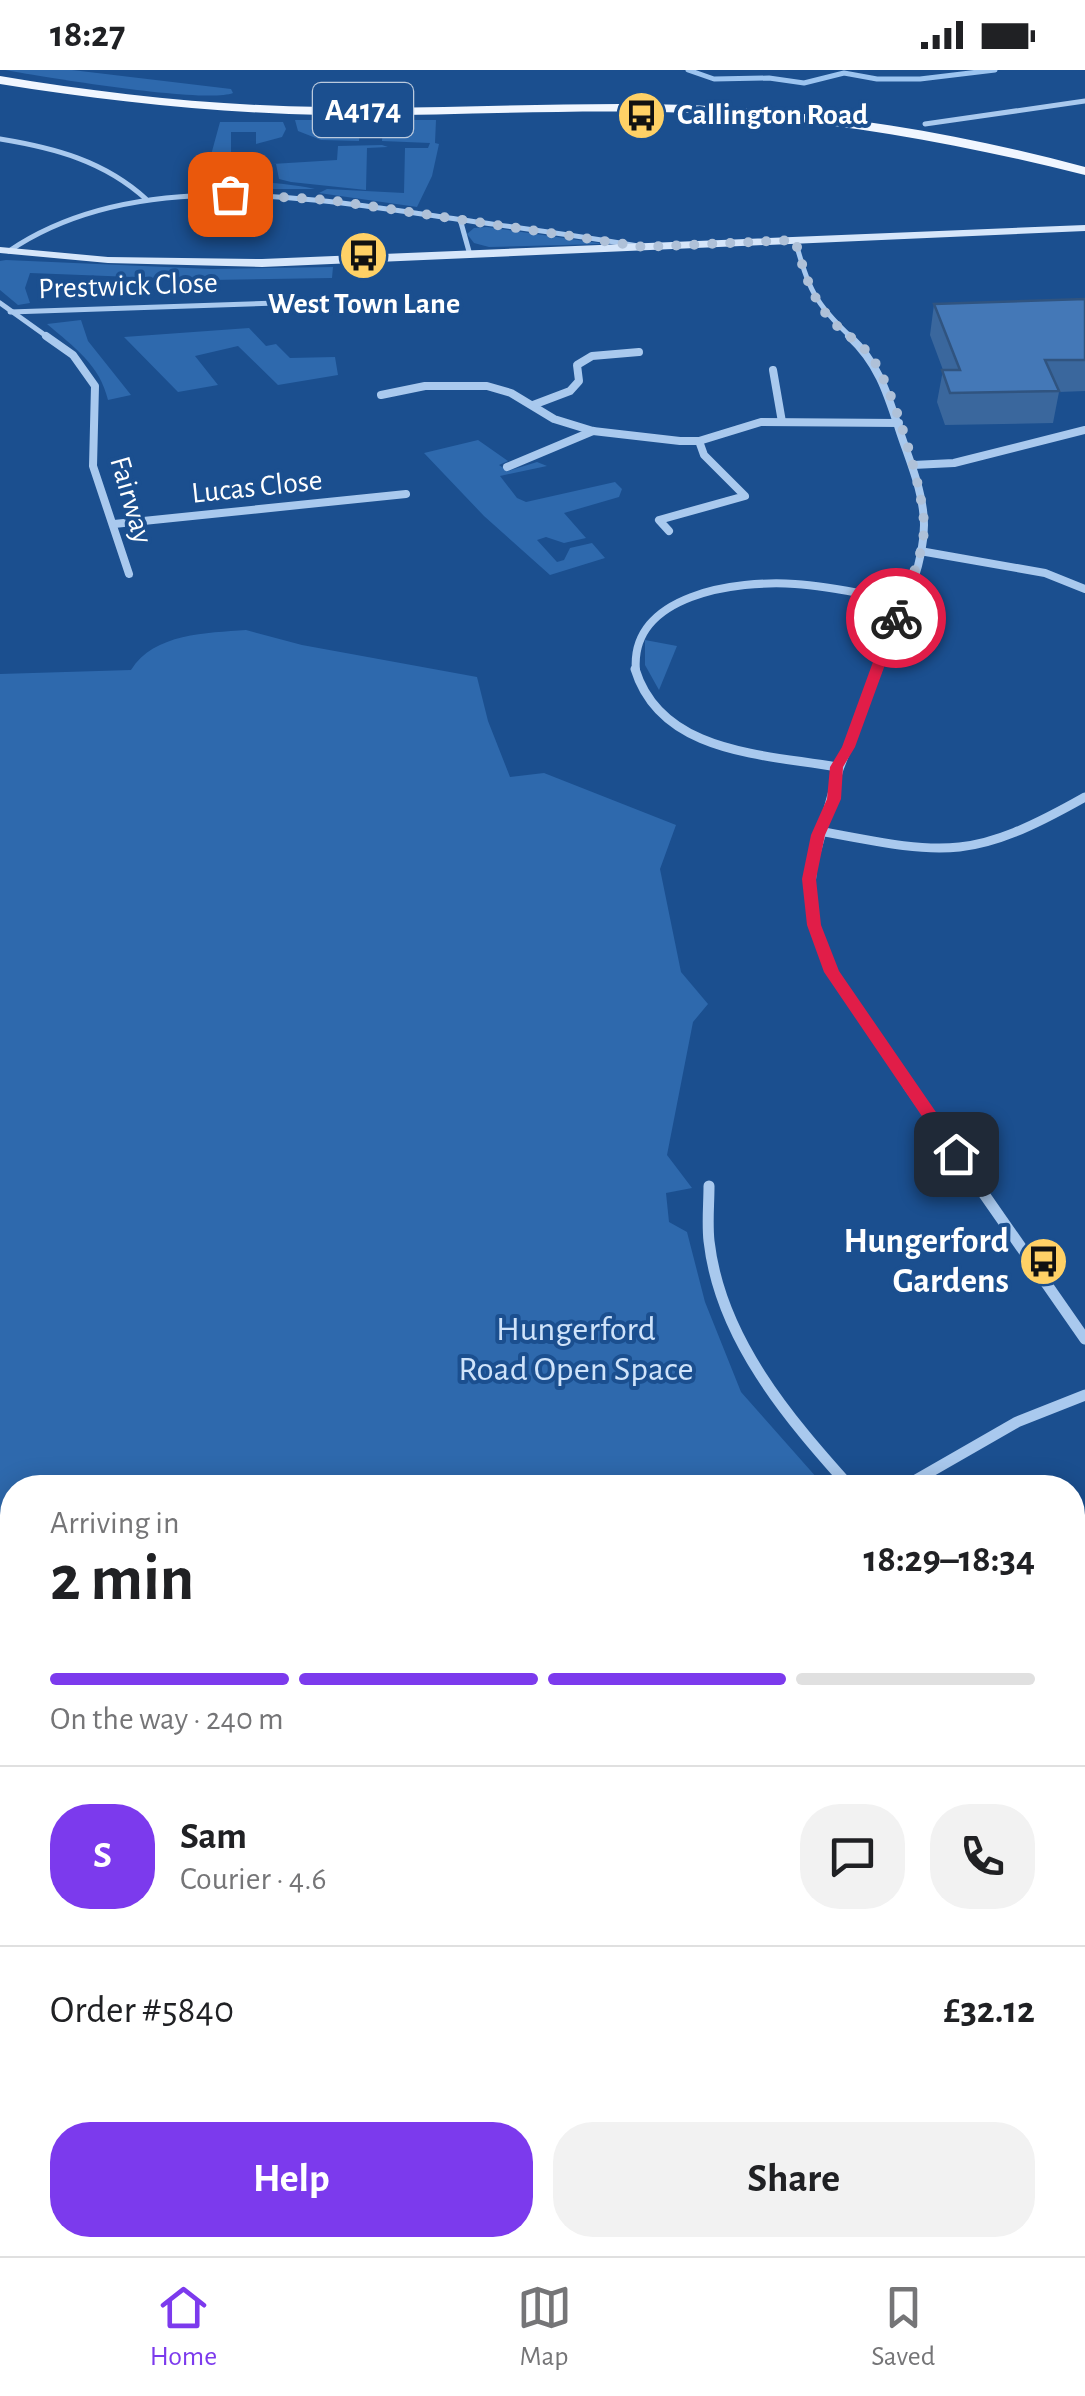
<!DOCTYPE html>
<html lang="en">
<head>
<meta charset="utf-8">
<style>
  body { margin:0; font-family:"Alegreya Sans",sans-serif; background:#f2f2f2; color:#202124; height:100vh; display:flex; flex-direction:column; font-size:38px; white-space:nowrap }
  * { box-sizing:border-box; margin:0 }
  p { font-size:32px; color:#757577 }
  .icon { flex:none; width:55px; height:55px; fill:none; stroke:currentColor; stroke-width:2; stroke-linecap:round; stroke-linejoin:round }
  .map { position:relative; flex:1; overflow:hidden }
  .panel { position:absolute; left:0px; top:1405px; width:1085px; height:782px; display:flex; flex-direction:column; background:#fff; border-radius:40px 40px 0 0; box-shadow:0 5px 25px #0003 }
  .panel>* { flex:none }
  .pin { position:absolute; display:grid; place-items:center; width:85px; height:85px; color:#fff; margin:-42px; border-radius:20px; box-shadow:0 5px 15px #0006 }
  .courier { position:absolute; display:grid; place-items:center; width:100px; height:100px; margin:-50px; border:8px solid #e11d48; border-radius:50%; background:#fff; color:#222; box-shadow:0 2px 12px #0007 }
  .headline em { font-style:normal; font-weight:600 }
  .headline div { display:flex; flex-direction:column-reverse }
  .headline { display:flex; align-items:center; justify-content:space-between; height:170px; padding:0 50px }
  h1 { font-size:65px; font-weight:600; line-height:75px }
  .bar { display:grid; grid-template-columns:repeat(4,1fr); gap:15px 10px; align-content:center; height:120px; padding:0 50px }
  .bar i { height:12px; border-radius:8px; background:#e0e0e0 }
  .bar .on { background:#7c3aed }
  .bar p { grid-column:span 4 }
  .line { display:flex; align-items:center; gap:25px; padding:0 50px; border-top:2px solid #e0e0e0 }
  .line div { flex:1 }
  .round { display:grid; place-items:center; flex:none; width:105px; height:105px; border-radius:40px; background:#f2f2f2 }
  .primary-button { display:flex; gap:20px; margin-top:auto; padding:20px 50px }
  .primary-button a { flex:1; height:115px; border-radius:40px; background:#7c3aed; color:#fff; font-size:40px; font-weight:600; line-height:115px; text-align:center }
  .primary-button a+a { background:#f2f2f2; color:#202124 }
  .status { display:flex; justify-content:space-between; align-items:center; height:70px; padding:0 50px; background:#fff; direction:ltr }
  .status svg { height:28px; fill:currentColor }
  .tabs { display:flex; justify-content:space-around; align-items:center; height:140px; border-top:2px solid #e0e0e0; background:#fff; font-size:28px; color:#757577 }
  .tabs a { display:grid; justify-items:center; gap:5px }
  .tabs .on { color:#7c3aed }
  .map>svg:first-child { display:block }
  .green { fill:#2e69ad }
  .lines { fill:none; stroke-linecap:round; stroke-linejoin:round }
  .stream { stroke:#9cc4f0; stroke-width:5 }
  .minor-far4 { stroke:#a9c9ee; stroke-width:5 }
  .minor-far3 { stroke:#a9c9ee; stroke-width:8 }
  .minor-far2 { stroke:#a9c9ee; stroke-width:9 }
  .minor-far1 { stroke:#a9c9ee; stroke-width:11 }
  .minor { stroke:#a9c9ee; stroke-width:14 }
  .secondary { fill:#d6e6fa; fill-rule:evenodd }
  .primary { fill:#f0f6ff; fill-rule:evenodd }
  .wall { fill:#3a679d }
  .building { fill:#4478b7; stroke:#305480; stroke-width:2.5 }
  .route { fill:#e11d48 }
  .done { stroke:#afc1d8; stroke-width:10; stroke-dasharray:0 18 }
  .labels { text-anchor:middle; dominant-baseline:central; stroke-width:8; stroke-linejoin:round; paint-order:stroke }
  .far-poi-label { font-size:30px; font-weight:bold; fill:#fff; stroke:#1b4f8f; text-anchor:start }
  .far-street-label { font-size:30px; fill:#fff; stroke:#1b4f8f }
  .shield { fill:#1b4f8f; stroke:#bbcadd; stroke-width:2.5 }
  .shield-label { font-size:32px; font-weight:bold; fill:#fff }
  .poi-label { font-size:35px; font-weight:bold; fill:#fff; stroke:#1b4f8f; text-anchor:end }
  .park-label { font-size:35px; fill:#cfe3fa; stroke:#1b4f8f }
</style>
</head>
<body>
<div class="status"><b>18:27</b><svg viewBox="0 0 49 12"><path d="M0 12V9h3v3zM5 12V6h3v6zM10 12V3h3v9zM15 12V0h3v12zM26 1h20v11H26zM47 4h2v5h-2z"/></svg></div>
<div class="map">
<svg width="1085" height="2186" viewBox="0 0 1085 2186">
  <rect width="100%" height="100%" fill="#1b4f8f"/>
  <g class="green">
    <path d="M5,0H72L231,19L233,23C205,34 44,7 5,0Z"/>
    <path d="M295,50H436L435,73L439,74L432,106L417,137L319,123L327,119L404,123L405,78H428L430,73L382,71L383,58L360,59L359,71L321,70L298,61Z"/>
    <path d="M220,52H283L286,59L282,67L256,74V62H231V89L236,90L233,111C262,112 285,113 315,119H189L211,85Z"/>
    <path d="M382,75L388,77L367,78L366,120L291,112L279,109L276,94H272L337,90L338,76Z"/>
    <path d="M487,157L599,173L600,174L489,177L474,173L467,164L474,158Z"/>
    <path d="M6,190L211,199L333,197L332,208L210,210L30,203L25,218L30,233L18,235L0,220V191Z"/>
    <path d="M81,250L88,271L131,325L108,330C100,295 74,277 47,254Z"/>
    <path d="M249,258L266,276L276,274L290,288L335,287L338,305L278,315L238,276L195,286L218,315L178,322L124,267Z"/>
    <path d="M478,370L508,391L499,395L508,401L537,392L547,396L500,406L517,428L526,432L615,412L622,419L619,427L564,443L586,468L564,473L546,467L537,470L557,492L564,490L570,478L592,473L605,488L550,505L484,446L424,383Z"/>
    <path d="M246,560L302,575L477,607L488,651L510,707L544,703L676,755L660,799L681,902L708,934L693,952L667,1085L692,1118L666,1123L669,1152L687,1162L705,1232L741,1322L825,1417L12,1418V2175H875L881,2186H0V604L131,600C154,563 207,563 246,560Z"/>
    <path d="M645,570L677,576L659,620L645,595Z"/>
    <path d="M1072,1732L1085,1749V1839L1073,1837Z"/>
  </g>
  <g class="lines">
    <path class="stream" d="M688,0L714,9L769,8L804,13L844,3L877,9H920L995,0"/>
    <g class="minor-far4">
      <path d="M925,54L1085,31"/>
      <path d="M0,69C55,78 104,91 146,129"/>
      <path d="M460,149L470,185"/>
      <path d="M795,170C809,219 814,233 852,268"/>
      <path d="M9,181C134,96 310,128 449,148C512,157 575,165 638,176"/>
      <path d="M0,233L49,268"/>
      <path d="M10,242L308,232"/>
    </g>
    <g class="minor-far3">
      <path d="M46,266L73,285L95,316L93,396L129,504"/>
      <path d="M849,266C878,293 887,322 899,359C909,390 924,422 924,455C924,503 894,557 877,601"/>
      <path d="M773,300L782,352"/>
      <path d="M381,325L425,316H487L511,323L554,349L593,361L680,371H699L761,352L899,353"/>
      <path d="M533,335L570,321L579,311L577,295L592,286L639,282"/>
      <path d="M913,395L954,393L1085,360"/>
      <path d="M507,397L593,361"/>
      <path d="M114,454L406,424"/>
      <path d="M669,461L659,450L745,426L704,385L699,371"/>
      <path d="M920,481L1045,503L1085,519"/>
      <path d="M636,601C629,524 737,510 795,514C831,516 866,525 901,531"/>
    </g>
    <g class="minor-far2">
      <path d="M635,599C661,684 764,684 836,697"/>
      <path d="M878,599L839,699L813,794L810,825L815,858L832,900L910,1018"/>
      <path d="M819,761C946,785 970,792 1085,727"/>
    </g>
    <g class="minor-far1">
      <path d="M908,1015L1085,1269"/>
      <path d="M709,1116C709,1134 707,1153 709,1171C720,1268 788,1348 851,1418"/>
      <path d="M902,1418L1017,1352L1085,1325"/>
    </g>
    <path class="minor" d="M1072,1867L1085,1870"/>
    <path class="secondary" d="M1085,155V161L262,197L108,193L0,183V177L108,187L262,189Z"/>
    <path class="primary" d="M0,6C107,24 216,36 324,37C446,40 567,31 689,35C823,41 955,62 1085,97V105C955,72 823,49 689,43C567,38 446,47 324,45C216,43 107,31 0,14Z"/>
  </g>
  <path class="wall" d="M1085,229V321L1059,322L1053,353L945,355L937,332L943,300L930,265L934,234Z"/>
  <path class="building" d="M1085,229V290H1045L1059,321L950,323L942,300H960L934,234Z"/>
  <path class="route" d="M896,544L902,548L855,677L843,697L841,729L825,765L816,809L821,855L839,901L962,1080L964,1084L956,1090L951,1089L824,902L807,855L802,809L811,765L827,729L830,697L842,677L889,548Z"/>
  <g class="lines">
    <path class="done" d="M230,124L329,130L644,177L795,170C804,201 811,229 834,253C845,264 859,272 869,284C891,309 926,426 924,460C922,491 906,519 896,548"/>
  </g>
  <defs>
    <symbol id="bus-disc" viewBox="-11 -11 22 22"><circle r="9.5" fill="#ffd166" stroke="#1b4f8f"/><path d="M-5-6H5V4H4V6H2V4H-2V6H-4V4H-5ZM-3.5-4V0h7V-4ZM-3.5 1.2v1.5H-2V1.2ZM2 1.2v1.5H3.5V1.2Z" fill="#111"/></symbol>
  </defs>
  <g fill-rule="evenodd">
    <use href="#bus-disc" x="614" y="18" width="55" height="55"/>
    <use href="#bus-disc" x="336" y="158" width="55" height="55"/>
    <use href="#bus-disc" x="1016" y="1164" width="55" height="55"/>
  </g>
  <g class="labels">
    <g class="far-poi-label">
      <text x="677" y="45">Callington Road</text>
      <text x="364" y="234" text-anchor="middle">West Town Lane</text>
    </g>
    <g class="far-street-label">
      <text transform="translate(128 216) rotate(-2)">Prestwick Close</text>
      <text transform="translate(257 417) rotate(-6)">Lucas Close</text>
      <text transform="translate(131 430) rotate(74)">Fairway</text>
    </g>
    <rect class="shield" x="313" y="13" width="100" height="54" rx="8"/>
    <g class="shield-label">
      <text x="363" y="40">A4174</text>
    </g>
    <g class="poi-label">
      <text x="1009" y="1171">Hungerford<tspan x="1009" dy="40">Gardens</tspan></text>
    </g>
    <g class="park-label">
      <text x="576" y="1259">Hungerford<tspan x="576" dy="40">Road Open Space</tspan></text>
    </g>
  </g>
</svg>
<div class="pin" style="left:230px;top:124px;background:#ea580c"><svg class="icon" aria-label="bag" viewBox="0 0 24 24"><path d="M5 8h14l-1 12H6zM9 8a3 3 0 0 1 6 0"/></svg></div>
<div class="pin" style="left:956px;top:1084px;background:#1f2937"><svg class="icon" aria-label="home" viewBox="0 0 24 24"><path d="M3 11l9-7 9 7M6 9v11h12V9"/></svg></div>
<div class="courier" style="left:896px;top:548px"><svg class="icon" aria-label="bike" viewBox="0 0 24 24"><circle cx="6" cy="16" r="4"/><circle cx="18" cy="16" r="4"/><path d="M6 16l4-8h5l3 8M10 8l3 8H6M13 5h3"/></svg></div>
<section class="panel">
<div class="headline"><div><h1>2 min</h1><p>Arriving in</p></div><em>18:29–18:34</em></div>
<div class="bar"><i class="on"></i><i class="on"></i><i class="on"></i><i></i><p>On the way · 240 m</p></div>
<div class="line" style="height:180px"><b class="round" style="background:#7c3aed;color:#fff">S</b><div><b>Sam</b><p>Courier · 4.6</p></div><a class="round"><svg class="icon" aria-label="chat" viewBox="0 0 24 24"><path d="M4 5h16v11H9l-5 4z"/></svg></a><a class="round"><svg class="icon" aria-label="phone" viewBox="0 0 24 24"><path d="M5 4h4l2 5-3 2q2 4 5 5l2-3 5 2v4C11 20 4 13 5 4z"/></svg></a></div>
<div class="line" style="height:130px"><div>Order #5840</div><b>£32.12</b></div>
<div class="primary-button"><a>Help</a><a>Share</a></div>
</section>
</div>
<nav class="tabs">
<a class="on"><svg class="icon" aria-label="home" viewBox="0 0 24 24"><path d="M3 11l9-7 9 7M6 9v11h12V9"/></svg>Home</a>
<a><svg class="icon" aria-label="map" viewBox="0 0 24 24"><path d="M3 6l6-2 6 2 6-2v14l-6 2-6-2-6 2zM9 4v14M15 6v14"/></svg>Map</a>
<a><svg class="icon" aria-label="saved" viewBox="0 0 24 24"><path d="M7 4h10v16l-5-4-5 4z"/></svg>Saved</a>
</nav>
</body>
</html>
